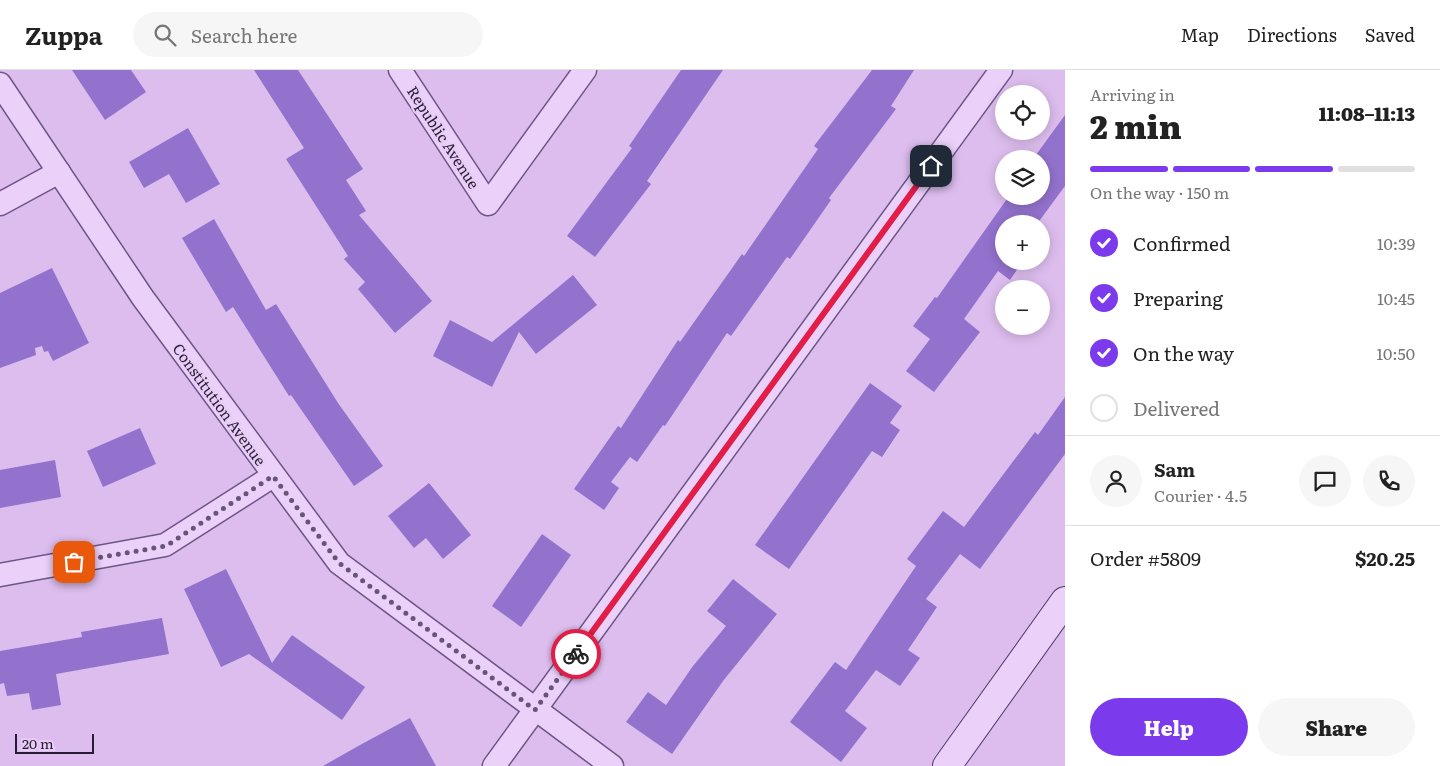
<!DOCTYPE html>
<html lang="en">
<head>
<meta charset="utf-8">
<style>
  body { margin:0; font-family:Literata,serif; background:#f6f6f6; color:#222; height:100vh; display:flex; flex-direction:column; font-size:19px; white-space:nowrap }
  * { box-sizing:border-box; margin:0 }
  p { font-size:16px; color:#767676 }
  .icon { flex:none; width:28px; height:28px; fill:none; stroke:currentColor; stroke-width:2; stroke-linecap:round; stroke-linejoin:round }
  .map { position:relative; flex:1; overflow:hidden }
  .sheet { display:flex; flex-direction:column; background:#fff; width:375px }
  .sheet>* { flex:none }
  .buttons { position:absolute; left:995px; top:15px; display:grid; gap:10px }
  .buttons a { display:grid; place-items:center; width:55px; height:55px; border-radius:50%; background:#fff; box-shadow:0 2px 12px #0003; font-size:25px }
  .scale { position:absolute; left:15px; bottom:12px; width:79px; box-sizing:border-box; padding-left:5px; border:2px solid #271b35; border-top:0; font-size:14px; line-height:18px; white-space:nowrap; color:#271b35; -webkit-text-stroke:4px #e8cdf6; paint-order:stroke }
  .pin { position:absolute; display:grid; place-items:center; width:42px; height:42px; color:#fff; margin:-21px; border-radius:10px; box-shadow:0 2px 8px #0006 }
  .courier { position:absolute; display:grid; place-items:center; width:50px; height:50px; margin:-25px; border:4px solid #e11d48; border-radius:50%; background:#fff; color:#222; box-shadow:0 1px 6px #0007 }
  .overview em { font-style:normal; font-weight:800 }
  .overview div { display:flex; flex-direction:column-reverse }
  .overview { display:flex; align-items:center; justify-content:space-between; height:85px; padding:0 25px }
  h1 { font-size:32px; font-weight:800; line-height:38px }
  .bar { display:grid; grid-template-columns:repeat(4,1fr); gap:8px 5px; align-content:center; height:60px; padding:0 25px }
  .bar i { height:6px; border-radius:4px; background:#e0e0e0 }
  .bar .current { background:#7c3aed }
  .bar p { grid-column:span 4 }
  .line { display:flex; align-items:center; gap:12px; padding:0 25px; border-top:1px solid #e0e0e0 }
  .line div { flex:1 }
  .round { display:grid; place-items:center; flex:none; width:52px; height:52px; border-radius:26px; background:#f6f6f6 }
  ol { padding:0 25px; list-style:none }
  li { display:flex; align-items:center; gap:15px; height:55px }
  li p { margin-inline-start:auto }
  li .icon { padding:5px; border-radius:50%; background:#7c3aed; color:#fff; stroke-width:4 }
  li:last-child { color:#767676 }
  li i { width:28px; height:28px; border:2px solid #e0e0e0; border-radius:50% }
  .primary-button { display:flex; gap:10px; margin-top:auto; padding:10px 25px }
  .primary-button a { flex:1; height:58px; border-radius:30px; background:#7c3aed; color:#fff; font-size:20px; font-weight:800; line-height:58px; text-align:center }
  .primary-button a+a { background:#f6f6f6; color:#222 }
  header { display:flex; align-items:center; gap:30px; box-sizing:border-box; height:70px; padding:0 25px; background:#fff; border-bottom:1px solid #e0e0e0 }
  header strong { font-size:24px }
  nav { display:flex; gap:28px; margin-inline-start:auto; font-size:18px }
  .search { width:350px; height:45px; background:#f6f6f6; display:flex; align-items:center; gap:12px; box-sizing:border-box; padding:0 18px; border-radius:28px; color:#767676; font-size:19px }
  main { display:flex; flex:1; min-height:0 }
  .map>svg:first-child { display:block }
  .building { fill:#9372cd }
  .lines { fill:none; stroke-linecap:round; stroke-linejoin:round }
  .street-casing { stroke:#6d5686; stroke-width:25 }
  .secondary-casing { stroke:#4e3a68; stroke-width:30 }
  .street { stroke:#ebd0f9; stroke-width:22 }
  .secondary { stroke:#ebd0f9; stroke-width:28 }
  .done { stroke:#675476; stroke-width:5; stroke-dasharray:0 9 }
  .route { stroke:#e11d48; stroke-width:6 }
  .labels { text-anchor:middle; dominant-baseline:central; stroke-width:4.5; stroke-linejoin:round; paint-order:stroke }
  .street-label { font-size:15px; fill:#271b35; stroke:#e8cdf6 }
</style>
</head>
<body>
<header>
<strong>Zuppa</strong>
<div class="search"><svg class="icon" aria-label="search" viewBox="0 0 24 24"><circle cx="10" cy="10" r="6"/><path d="M15 15l6 6"/></svg>Search here</div>
<nav><a>Map</a><a>Directions</a><a>Saved</a></nav>
</header>
<main>
<div class="map">
<svg width="1065" height="696" viewBox="0 0 1065 696">
  <rect width="100%" height="100%" fill="#ddbdee"/>
  <g class="building">
    <path d="M72,0H131L146,22L105,50Z"/>
    <path d="M254,0H298L363,99L346,110L366,141L359,145L432,231L395,263L358,219L365,212L344,189L348,186L286,89L304,78Z"/>
    <path d="M681,0H723L647,111L651,114L595,187L567,166L632,78L629,76Z"/>
    <path d="M872,0H914L891,36L896,39L829,128L831,130L790,189L787,187L731,266L727,263L665,356L663,355L637,392L630,387L611,412L619,418L604,440L574,419L618,356L621,358L678,270L680,272L742,184L744,186L818,79L814,76Z"/>
    <path d="M1065,45V116L1037,154H1004V191H1023L1010,210L998,201L964,249L980,262L934,322L906,301L930,269L913,256L935,227L937,228L1009,126H1041V89H1033Z"/>
    <path d="M188,58L220,114L186,133L169,104L144,118L129,92Z"/>
    <path d="M214,149L266,240L276,234L338,333L383,396L354,416L291,325L289,326L233,237L226,242L182,168Z"/>
    <path d="M52,198L89,273L53,291L48,281L44,282L42,276L35,278L36,285L0,298V223Z"/>
    <path d="M573,205L597,235L536,284L519,262L492,317L433,286L450,250L492,272Z"/>
    <path d="M870,313L902,336L890,353L900,360L882,387L872,381L789,499L755,475Z"/>
    <path d="M1065,327V384L980,499L960,484L926,529L937,537L908,580L920,588L900,616L876,600L845,641L867,658L841,692L790,652L835,592L846,600L916,496L907,489L943,441L964,457L1035,362L1038,365Z"/>
    <path d="M140,358L156,394L103,417L87,381Z"/>
    <path d="M55,390L61,427L0,438V400Z"/>
    <path d="M429,413L471,465L443,489L426,468L414,478L388,446Z"/>
    <path d="M542,464L571,485L521,557L492,536Z"/>
    <path d="M226,499L272,593L292,565L365,617L342,650L249,584L221,597L184,519Z"/>
    <path d="M733,509L777,544L723,611L672,684L626,652L648,622L666,635L693,596L726,556L707,541Z"/>
    <path d="M162,548L169,584L56,604L61,635L32,640L29,623L7,626L4,613L0,614V581L82,567L81,562Z"/>
    <path d="M410,648L436,696H323L360,675Z"/>
  </g>
  <g class="lines">
    <defs>
      <g id="street">
        <path d="M400,0L488,134L585,0"/>
        <path d="M0,14L143,228L339,493L612,696"/>
        <path d="M0,134L59,102"/>
        <path d="M0,505L165,475L273,406"/>
        <path d="M494,696L1001,0"/>
      </g>
      <path id="secondary" d="M947,696L1065,531"/>
    </defs>
    <use href="#street" class="street-casing"/>
    <use href="#secondary" class="secondary-casing"/>
    <use href="#street" class="street"/>
    <use href="#secondary" class="secondary"/>
  </g>
  <g class="lines">
    <path class="done" d="M74,492L166,476L273,406L339,493L535,640L576,584"/>
    <path class="route" d="M576,584L931,96"/>
  </g>
  <g class="labels">
    <g class="street-label">
      <text transform="translate(444 67) rotate(57)">Republic Avenue</text>
      <text transform="translate(220 334) rotate(54)">Constitution Avenue</text>
    </g>
  </g>
</svg>
<div class="buttons">
<a><svg class="icon" aria-label="locate" viewBox="0 0 24 24"><circle cx="12" cy="12" r="6"/><path d="M12 2v4M12 18v4M2 12h4M18 12h4"/></svg></a>
<a><svg class="icon" aria-label="layers" viewBox="0 0 24 24"><path d="M12 4l9 5-9 5-9-5zM3 14l9 5 9-5"/></svg></a>
<a>+</a>
<a>−</a>
</div>
<div class="scale">20 m</div>
<div class="pin" style="left:74px;top:492px;background:#ea580c"><svg class="icon" aria-label="bag" viewBox="0 0 24 24"><path d="M5 8h14l-1 12H6zM9 8a3 3 0 0 1 6 0"/></svg></div>
<div class="pin" style="left:931px;top:96px;background:#1f2937"><svg class="icon" aria-label="home" viewBox="0 0 24 24"><path d="M3 11l9-7 9 7M6 9v11h12V9"/></svg></div>
<div class="courier" style="left:576px;top:584px"><svg class="icon" aria-label="bike" viewBox="0 0 24 24"><circle cx="6" cy="16" r="4"/><circle cx="18" cy="16" r="4"/><path d="M6 16l4-8h5l3 8M10 8l3 8H6M13 5h3"/></svg></div>
</div>
<section class="sheet">
<div class="overview"><div><h1>2 min</h1><p>Arriving in</p></div><em>11:08–11:13</em></div>
<div class="bar"><i class="current"></i><i class="current"></i><i class="current"></i><i></i><p>On the way · 150 m</p></div>
<ol>
<li><svg class="icon" aria-label="check" viewBox="0 0 24 24"><path d="M5 12l5 5 9-10"/></svg>Confirmed<p>10:39</p></li>
<li><svg class="icon" aria-label="check" viewBox="0 0 24 24"><path d="M5 12l5 5 9-10"/></svg>Preparing<p>10:45</p></li>
<li><svg class="icon" aria-label="check" viewBox="0 0 24 24"><path d="M5 12l5 5 9-10"/></svg>On the way<p>10:50</p></li>
<li><i></i>Delivered</li>
</ol>
<div class="line" style="height:90px"><a class="round"><svg class="icon" aria-label="person" viewBox="0 0 24 24"><circle cx="12" cy="8" r="4"/><path d="M4 21q1-7 8-7t8 7"/></svg></a><div><b>Sam</b><p>Courier · 4.5</p></div><a class="round"><svg class="icon" aria-label="chat" viewBox="0 0 24 24"><path d="M4 5h16v11H9l-5 4z"/></svg></a><a class="round"><svg class="icon" aria-label="phone" viewBox="0 0 24 24"><path d="M5 4h4l2 5-3 2q2 4 5 5l2-3 5 2v4C11 20 4 13 5 4z"/></svg></a></div>
<div class="line" style="height:65px"><div>Order #5809</div><b>$20.25</b></div>
<div class="primary-button"><a>Help</a><a>Share</a></div>
</section>
</main>
</body>
</html>
